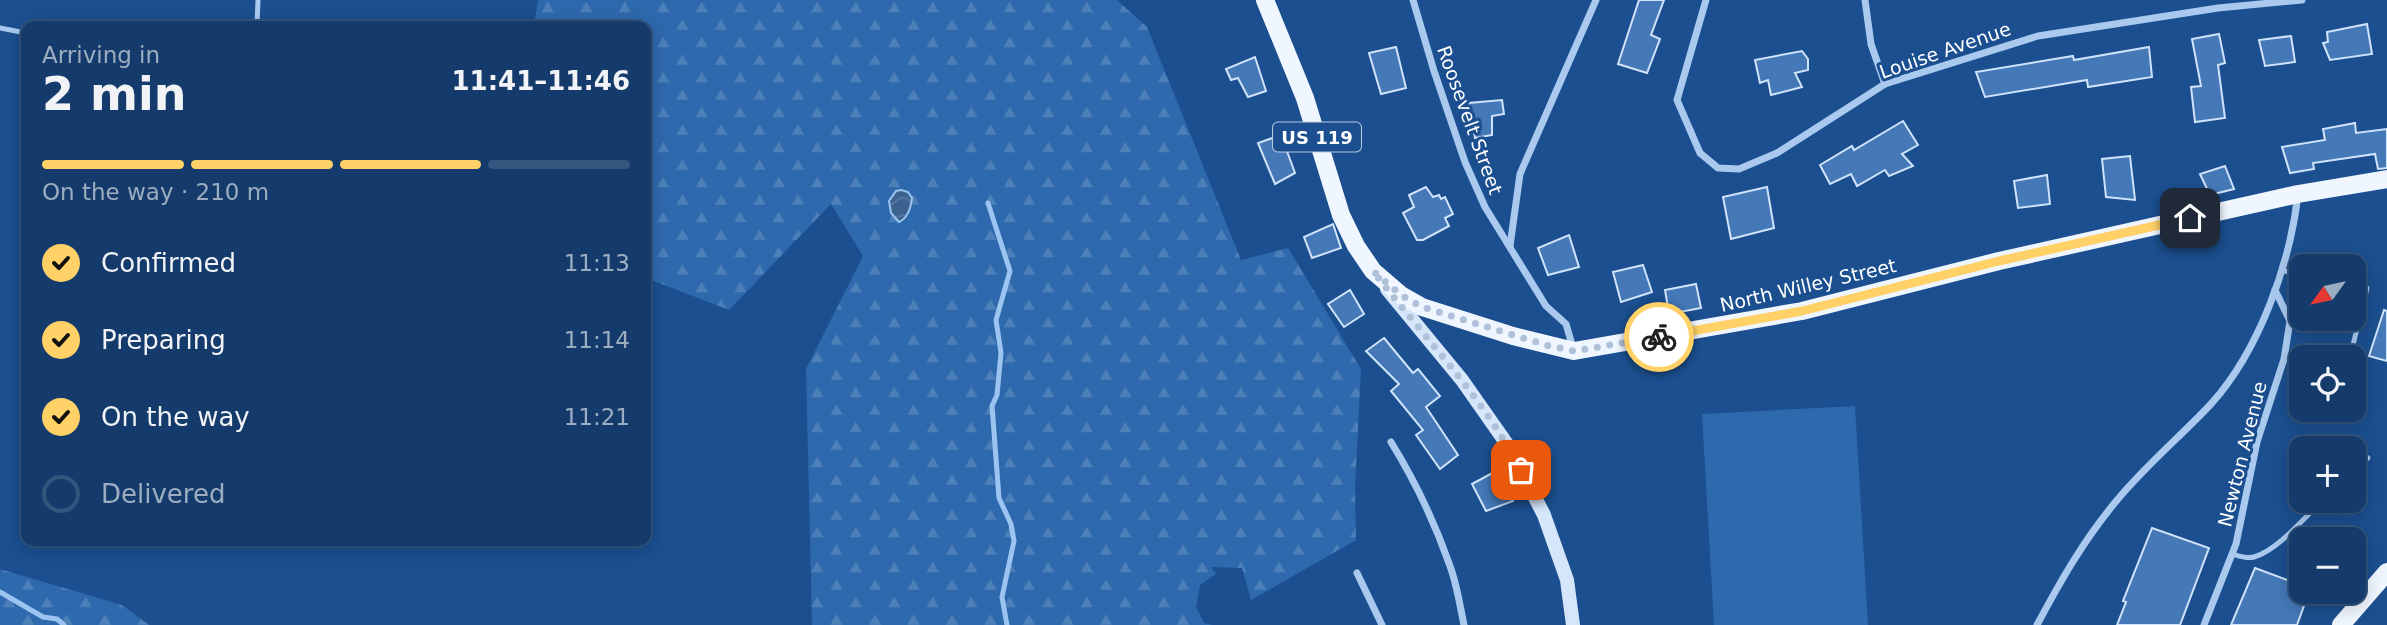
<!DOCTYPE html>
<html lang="en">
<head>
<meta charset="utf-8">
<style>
  body { margin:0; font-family:"DejaVu Sans",sans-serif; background:#214673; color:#f1f3f6; height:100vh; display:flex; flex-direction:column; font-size:26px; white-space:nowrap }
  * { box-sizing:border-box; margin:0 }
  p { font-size:23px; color:#9dadc1 }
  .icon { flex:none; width:38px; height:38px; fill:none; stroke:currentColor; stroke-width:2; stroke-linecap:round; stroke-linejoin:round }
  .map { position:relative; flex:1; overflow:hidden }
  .side { position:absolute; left:21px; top:21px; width:630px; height:525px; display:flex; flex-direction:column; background:#143b6b; border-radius:14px; box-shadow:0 4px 18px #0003,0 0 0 2px #33557e }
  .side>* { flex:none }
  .needle { width:46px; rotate:237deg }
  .tools { position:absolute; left:2289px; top:254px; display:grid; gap:14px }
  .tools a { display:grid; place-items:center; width:77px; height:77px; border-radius:14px; background:#143b6b; box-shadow:0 4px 18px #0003,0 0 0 2px #33557e; font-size:35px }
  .pin { position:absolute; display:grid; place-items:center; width:60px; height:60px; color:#fff; margin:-30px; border-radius:14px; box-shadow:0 4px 10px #0006 }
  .courier { position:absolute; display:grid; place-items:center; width:70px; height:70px; margin:-35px; border:5px solid #ffd166; border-radius:50%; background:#fff; color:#222; box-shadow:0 2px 9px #0007 }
  .overview em { font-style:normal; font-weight:700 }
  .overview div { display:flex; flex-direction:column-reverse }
  .overview { display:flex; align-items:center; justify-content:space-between; height:119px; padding:0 21px }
  h1 { font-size:46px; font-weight:700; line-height:52px }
  .bar { display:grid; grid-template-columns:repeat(4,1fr); gap:10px 7px; align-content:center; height:84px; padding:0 21px }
  .bar i { height:9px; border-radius:5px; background:#33557e }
  .bar .selected { background:#ffd166 }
  .bar p { grid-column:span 4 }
  ol { padding:0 21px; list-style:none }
  li { display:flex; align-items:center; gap:21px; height:77px }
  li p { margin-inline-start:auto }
  li .icon { padding:7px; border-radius:50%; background:#ffd166; color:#111; stroke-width:4 }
  li:last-child { color:#9dadc1 }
  li i { width:38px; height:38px; border:4px solid #33557e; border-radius:50% }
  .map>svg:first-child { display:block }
  .forest { fill:url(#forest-firs) }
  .pitch { fill:#2e69ad }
  .water { fill:url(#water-waves); stroke:#9cc4f0; stroke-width:2 }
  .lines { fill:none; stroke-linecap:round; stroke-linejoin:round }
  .stream { stroke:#9cc4f0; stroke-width:5 }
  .building { fill:#4478b7; stroke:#cfe3fa; stroke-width:2 }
  .lane { stroke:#a9c9ee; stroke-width:5 }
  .street { stroke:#a9c9ee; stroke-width:7 }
  .secondary { stroke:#d6e6fa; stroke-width:14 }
  .primary { stroke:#f0f6ff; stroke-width:18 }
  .done { stroke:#afc1d8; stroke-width:7; stroke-dasharray:0 12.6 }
  .route { stroke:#ffd166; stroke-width:9 }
  .labels { text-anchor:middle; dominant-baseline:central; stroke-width:6; stroke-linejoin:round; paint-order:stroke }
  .shield { fill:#1b4f8f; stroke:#bbcadd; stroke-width:2 }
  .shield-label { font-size:18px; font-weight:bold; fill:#fff }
  .street-label { font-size:19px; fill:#fff; stroke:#1b4f8f }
</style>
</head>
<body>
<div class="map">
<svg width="2387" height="625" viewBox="0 0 2387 625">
  <defs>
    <pattern id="forest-firs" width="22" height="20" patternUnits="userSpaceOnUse" patternTransform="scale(1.75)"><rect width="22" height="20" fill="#2e69ad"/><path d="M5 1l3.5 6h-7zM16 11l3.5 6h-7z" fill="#4d80b9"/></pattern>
    <pattern id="water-waves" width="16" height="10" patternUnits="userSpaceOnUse" patternTransform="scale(1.75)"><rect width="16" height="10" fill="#3c6290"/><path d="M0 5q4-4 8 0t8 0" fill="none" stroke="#597aa1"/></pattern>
  </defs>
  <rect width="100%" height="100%" fill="#1b4f8f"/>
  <g class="forest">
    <path d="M538,0H1117L1147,27L1241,260L1288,248L1361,369L1355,488L1356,540L1251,600L1242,568L1211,567L1216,574L1200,585L1196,607L1204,623L1213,625H812L806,369L863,256L831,204L729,310L646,278V26H534Z"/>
    <path d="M0,569L122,605L149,625H0Z"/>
  </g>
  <path class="pitch" d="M1855,406L1868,625H1714L1702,414Z"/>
  <path class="water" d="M901,190L908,192L912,198C911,207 908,218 899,222L891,213L889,201L896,191Z"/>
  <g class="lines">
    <g class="stream">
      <path d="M988,203L1010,271L996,320L1001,353L997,395L992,406L999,498L1011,524L1014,541L1002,597L1007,625"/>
      <path d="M0,592L43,617L57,619L64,625"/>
    </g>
  </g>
  <g class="building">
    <path d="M1639,0H1664L1651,35L1660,39L1647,73L1618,64Z"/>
    <path d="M2367,24L2372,54L2330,60L2323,43L2328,42L2327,32Z"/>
    <path d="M2219,34L2225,63L2218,65L2225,118L2195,122L2191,87L2201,86L2192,39Z"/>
    <path d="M2291,36L2295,62L2265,66L2259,40Z"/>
    <path d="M1396,47L1406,88L1381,94L1369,53Z"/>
    <path d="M2149,47L2152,77L2088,87L2087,80L1985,97L1976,72L2073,56L2074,60Z"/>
    <path d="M1802,51L1808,59V70L1795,73L1802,87L1771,95L1768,80L1760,83L1755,60Z"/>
    <path d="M1255,57L1266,91L1248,97L1238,78L1231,80L1226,69Z"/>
    <path d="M1502,100L1504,114L1492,116V135L1475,138L1469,103Z"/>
    <path d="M1903,121L1918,145L1902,154L1913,166L1889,176L1885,170L1857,186L1851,174L1830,184L1820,165L1852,146L1854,150Z"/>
    <path d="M2355,123L2356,133L2387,129V168L2378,169L2375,154L2313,163L2314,169L2290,173L2282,147L2325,140L2323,129Z"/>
    <path d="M1281,135L1295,173L1275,184L1258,143Z"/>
    <path d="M2130,156L2135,200L2106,197L2102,159Z"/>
    <path d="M2225,166L2234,189L2210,195L2200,174Z"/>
    <path d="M2047,175L2050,204L2018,208L2014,181Z"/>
    <path d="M1426,187L1433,197L1439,195L1441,199L1445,197L1453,214L1445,218L1449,226L1423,240H1417L1403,213L1414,207L1409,195Z"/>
    <path d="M1767,187L1774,228L1731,239L1723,197Z"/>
    <path d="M1333,224L1341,248L1312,258L1304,237Z"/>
    <path d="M1569,235L1579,267L1548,275L1538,248Z"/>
    <path d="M1643,265L1652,292L1621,302L1613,272Z"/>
    <path d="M1696,284L1701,308L1669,314L1665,290Z"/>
    <path d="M1350,290L1364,314L1344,327L1328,304Z"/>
    <path d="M2384,310L2387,311V361L2369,356Z"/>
    <path d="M1384,338L1413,373L1418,369L1440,396L1426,407L1458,455L1440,469L1416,435L1423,430L1391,391L1399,384L1366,351Z"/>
    <path d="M1498,470L1513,501L1486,511L1472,484Z"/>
    <path d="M2152,528L2209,548L2180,625H2117L2126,602L2123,601Z"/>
    <path d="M2255,568L2301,585V592H2309L2297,625H2231Z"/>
  </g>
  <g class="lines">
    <g class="lane">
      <path d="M257,26L258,0"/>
      <path d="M0,28L26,33"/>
      <path d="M2283,271L2301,273"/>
      <path d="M2351,353L2367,288L2354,282"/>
      <path d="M2354,471L2368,458"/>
      <path d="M2232,554C2239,556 2247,559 2254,557C2278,550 2304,518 2323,500"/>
    </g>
    <g class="street">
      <path d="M1413,0L1434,71L1465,162L1485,207L1546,306L1566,324L1573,348"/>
      <path d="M1706,0L1677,100L1700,153L1718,168L1739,169L1777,153L1885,84L2038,36L2218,8L2302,0"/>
      <path d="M1865,0L1871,44L1885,84"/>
      <path d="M1510,246L1520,174L1596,0"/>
      <path d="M1391,442C1415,481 1435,523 1450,566C1457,585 1460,606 1464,625"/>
      <path d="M1357,573L1382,625"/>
      <path d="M2037,625C2061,580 2085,538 2118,499C2146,465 2181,436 2211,404C2259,351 2290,264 2298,194"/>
      <path d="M2204,625L2236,544L2257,442L2284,359L2290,321L2275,290"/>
    </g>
    <path class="secondary" d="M1387,289L1462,380L1509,447L1544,515L1567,580L1573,625"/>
    <g class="primary">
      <path d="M1265,0L1305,98L1341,215L1356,246L1373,271L1401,295L1422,307L1513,336L1574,351L1802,311L1999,261L2298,194L2387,179"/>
      <path d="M2341,625L2387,572"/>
    </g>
  </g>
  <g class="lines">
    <path class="done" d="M1521,470C1483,397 1423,336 1373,271L1401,295L1422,307L1546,345L1574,351L1659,337"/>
    <path class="route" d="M1659,337L1802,311L1999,261L2190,218"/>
  </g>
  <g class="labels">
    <rect class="shield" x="1273" y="122.5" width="88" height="29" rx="5"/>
    <g class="shield-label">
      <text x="1317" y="137">US 119</text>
    </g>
    <g class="street-label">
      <text transform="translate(1945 50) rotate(-19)">Louise Avenue</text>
      <text transform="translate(1470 120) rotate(70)">Roosevelt Street</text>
      <text transform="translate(1808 285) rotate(-13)">North Willey Street</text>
      <text transform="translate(2242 454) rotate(-76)">Newton Avenue</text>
    </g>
  </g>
</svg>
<div class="tools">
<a><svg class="needle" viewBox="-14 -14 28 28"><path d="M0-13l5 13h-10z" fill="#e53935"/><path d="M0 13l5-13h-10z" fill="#9dadc1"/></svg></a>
<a><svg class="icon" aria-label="locate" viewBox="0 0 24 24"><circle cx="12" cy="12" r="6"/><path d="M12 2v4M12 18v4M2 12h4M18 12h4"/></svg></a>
<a>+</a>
<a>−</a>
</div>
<div class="pin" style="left:1521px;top:470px;background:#ea580c"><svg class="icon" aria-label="bag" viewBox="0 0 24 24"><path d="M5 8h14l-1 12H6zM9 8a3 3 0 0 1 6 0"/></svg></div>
<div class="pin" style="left:2190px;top:218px;background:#1f2937"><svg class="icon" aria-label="home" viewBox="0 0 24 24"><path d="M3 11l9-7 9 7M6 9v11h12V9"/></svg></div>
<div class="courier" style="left:1659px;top:337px"><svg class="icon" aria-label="bike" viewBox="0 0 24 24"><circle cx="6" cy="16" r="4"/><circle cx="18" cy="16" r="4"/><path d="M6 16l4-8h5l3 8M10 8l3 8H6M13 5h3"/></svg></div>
<section class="side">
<div class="overview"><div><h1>2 min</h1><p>Arriving in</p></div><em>11:41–11:46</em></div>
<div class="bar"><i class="selected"></i><i class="selected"></i><i class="selected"></i><i></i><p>On the way · 210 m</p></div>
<ol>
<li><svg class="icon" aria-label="check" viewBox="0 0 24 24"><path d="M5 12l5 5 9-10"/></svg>Confirmed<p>11:13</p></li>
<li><svg class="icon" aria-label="check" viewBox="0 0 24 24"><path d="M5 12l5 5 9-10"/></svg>Preparing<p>11:14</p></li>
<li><svg class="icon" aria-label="check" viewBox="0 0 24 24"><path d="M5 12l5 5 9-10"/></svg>On the way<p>11:21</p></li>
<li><i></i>Delivered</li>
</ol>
</section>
</div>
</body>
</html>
